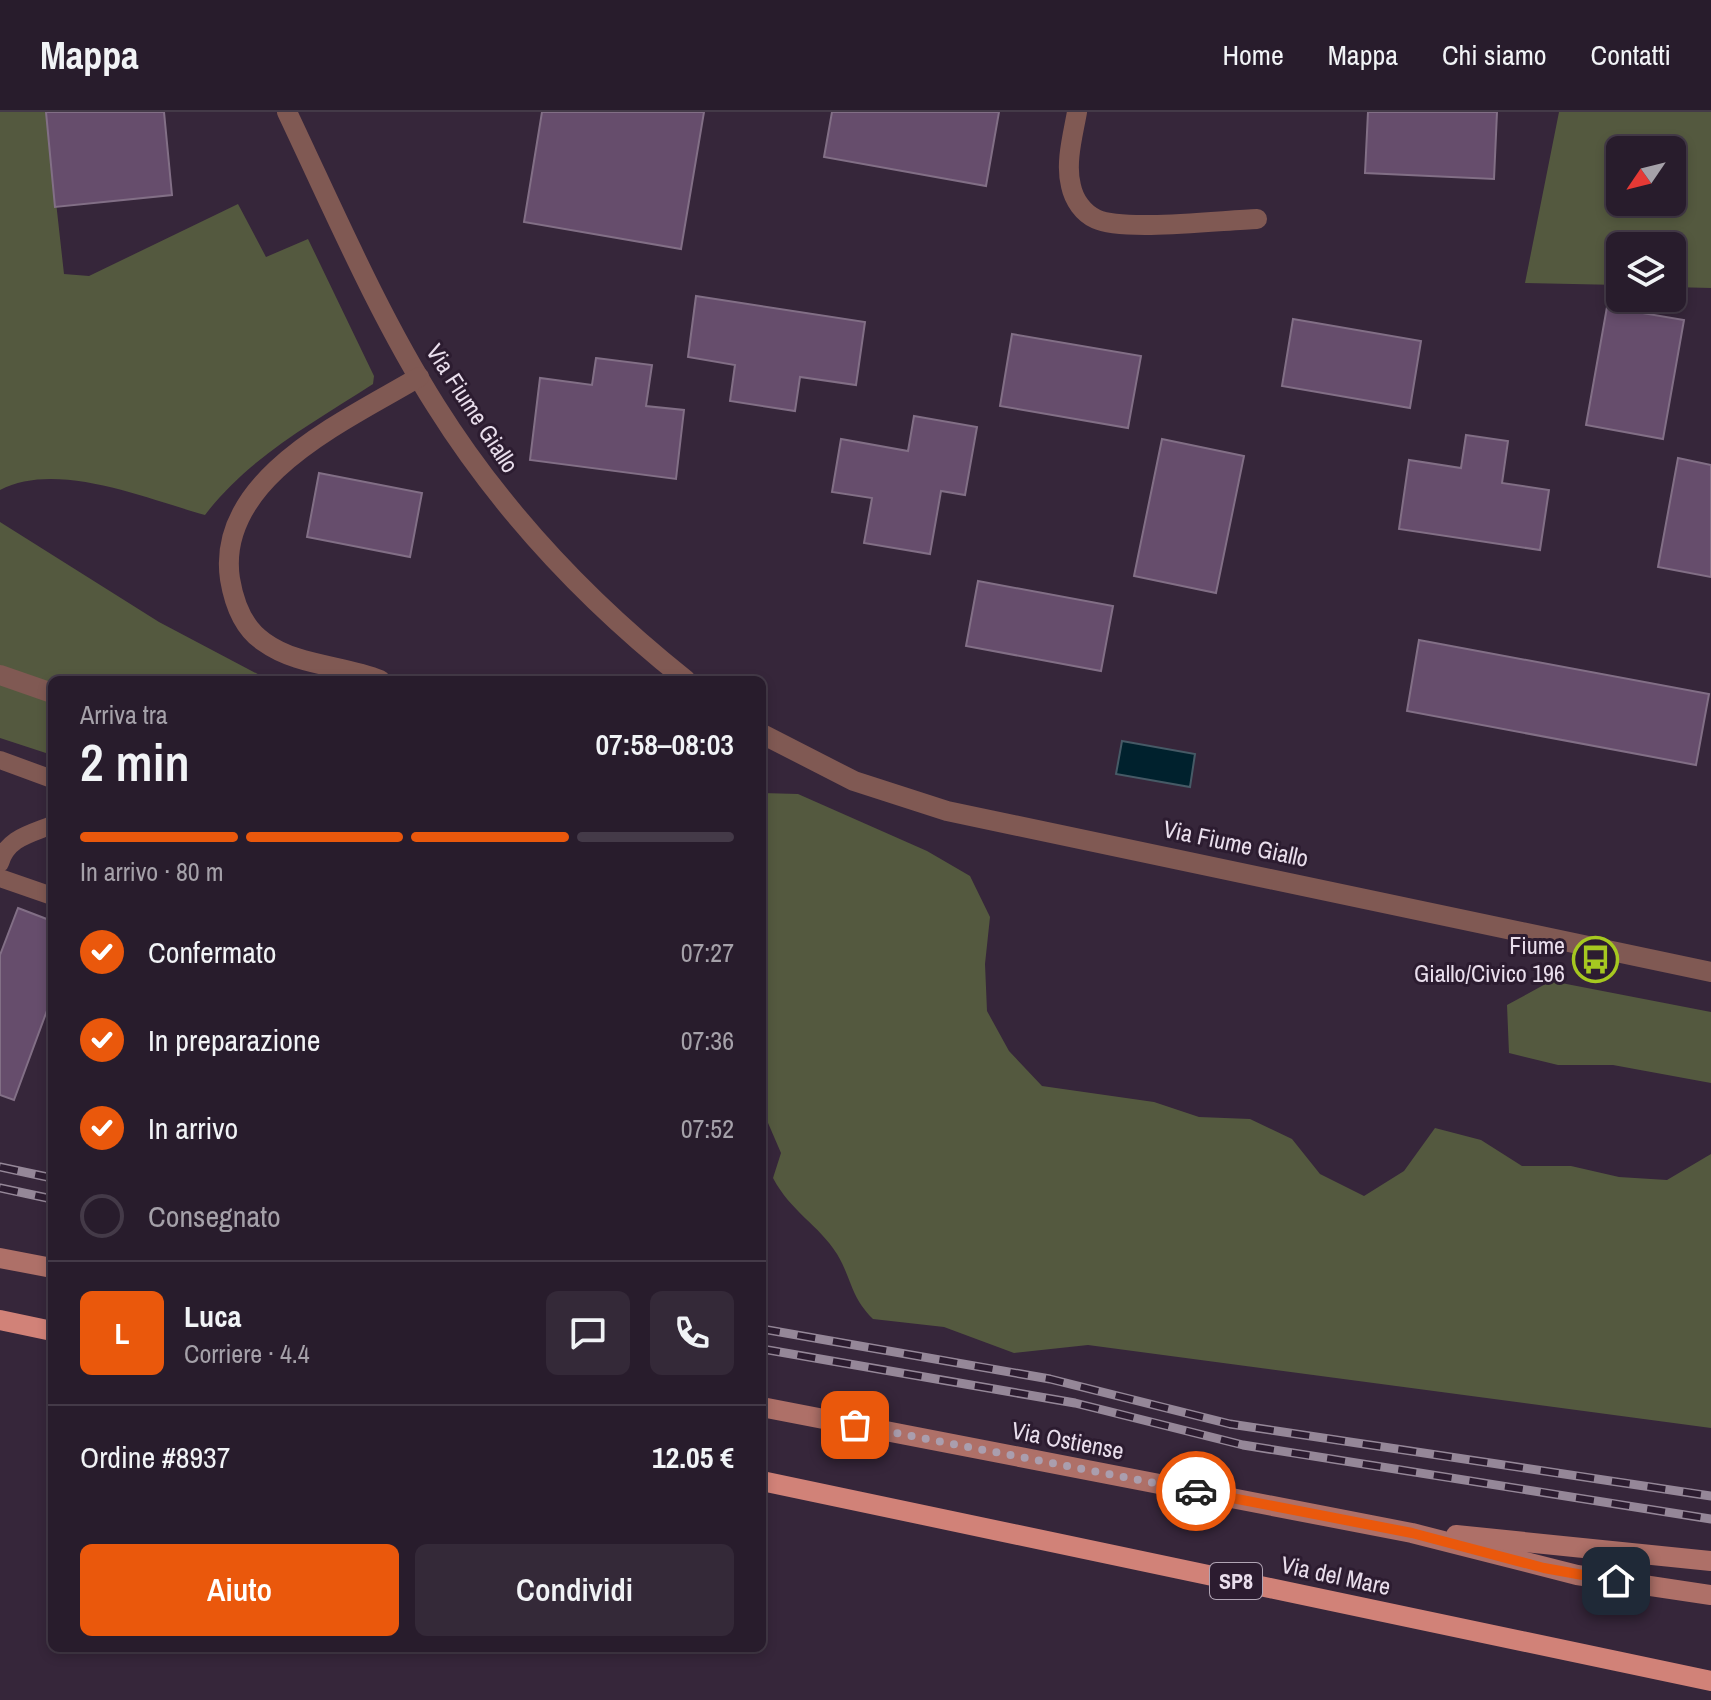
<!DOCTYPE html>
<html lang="it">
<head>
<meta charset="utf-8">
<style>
  body { margin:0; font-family:"Archivo Narrow",sans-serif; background:#342938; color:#f1f3f6; height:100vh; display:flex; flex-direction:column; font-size:30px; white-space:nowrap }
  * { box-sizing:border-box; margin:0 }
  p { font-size:26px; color:#a5a1a9 }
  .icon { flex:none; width:44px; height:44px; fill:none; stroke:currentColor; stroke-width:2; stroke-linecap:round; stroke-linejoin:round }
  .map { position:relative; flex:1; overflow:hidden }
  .side { position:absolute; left:48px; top:564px; width:718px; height:976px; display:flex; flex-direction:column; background:#281c2c; border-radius:12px; box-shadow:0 4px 12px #0003,0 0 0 2px #443a48 }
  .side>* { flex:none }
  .needle { width:52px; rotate:235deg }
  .tools { position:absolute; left:1606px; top:24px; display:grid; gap:16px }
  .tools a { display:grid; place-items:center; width:80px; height:80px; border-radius:12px; background:#281c2c; box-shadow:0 4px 12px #0003,0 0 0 2px #443a48; font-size:40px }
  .pin { position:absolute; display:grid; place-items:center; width:68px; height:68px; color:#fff; margin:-34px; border-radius:16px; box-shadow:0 4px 12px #0006 }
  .courier { position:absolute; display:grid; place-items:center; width:80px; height:80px; margin:-40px; border:6px solid #ea580c; border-radius:50%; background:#fff; color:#222; box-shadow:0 2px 10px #0007 }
  .overview em { font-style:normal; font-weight:600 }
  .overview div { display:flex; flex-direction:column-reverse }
  .overview { display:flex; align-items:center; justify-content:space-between; height:136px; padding:0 32px }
  h1 { font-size:52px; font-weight:600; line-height:60px }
  .bar { display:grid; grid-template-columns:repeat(4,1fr); gap:12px 8px; align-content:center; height:96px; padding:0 32px }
  .bar i { height:10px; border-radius:6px; background:#443a48 }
  .bar .active { background:#ea580c }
  .bar p { grid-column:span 4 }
  .line { display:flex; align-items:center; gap:20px; padding:0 32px; border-top:2px solid #443a48 }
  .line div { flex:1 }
  .round { display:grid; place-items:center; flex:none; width:84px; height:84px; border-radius:12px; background:#342938 }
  ol { padding:0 32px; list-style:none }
  li { display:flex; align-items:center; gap:24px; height:88px }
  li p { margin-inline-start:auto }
  li .icon { padding:8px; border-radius:50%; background:#ea580c; color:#fff; stroke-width:4 }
  li:last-child { color:#a5a1a9 }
  li i { width:44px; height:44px; border:4px solid #443a48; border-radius:50% }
  .button { display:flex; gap:16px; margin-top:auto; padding:16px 32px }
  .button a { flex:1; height:92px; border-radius:12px; background:#ea580c; color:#fff; font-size:32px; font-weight:600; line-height:92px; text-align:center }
  .button a+a { background:#342938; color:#f1f3f6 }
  header { display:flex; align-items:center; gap:48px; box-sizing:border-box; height:112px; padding:0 40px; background:#281c2c; border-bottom:2px solid #443a48 }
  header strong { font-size:38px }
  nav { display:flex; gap:44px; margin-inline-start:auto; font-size:28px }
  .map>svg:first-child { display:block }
  .green { fill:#54593f; fill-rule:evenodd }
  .water { fill:#00212d; stroke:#465a66; stroke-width:2 }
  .building { fill:#664d6c; stroke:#826f86; stroke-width:2 }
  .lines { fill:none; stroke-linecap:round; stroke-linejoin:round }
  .service { stroke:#805953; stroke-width:18 }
  .minor { stroke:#805953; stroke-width:20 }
  .secondary { stroke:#ae7068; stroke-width:20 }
  .primary { stroke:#d18278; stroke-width:20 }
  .rail-casing { stroke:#958798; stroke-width:9 }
  .rail { stroke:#2c1c30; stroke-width:6; stroke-dasharray:18; stroke-linecap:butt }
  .done { stroke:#aa9eae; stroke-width:8; stroke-dasharray:0 14.4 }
  .route { stroke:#ea580c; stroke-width:10 }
  .labels { text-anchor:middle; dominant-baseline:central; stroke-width:6; stroke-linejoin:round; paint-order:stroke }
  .shield { fill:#2c1c30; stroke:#b0a4b4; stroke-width:2 }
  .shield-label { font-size:22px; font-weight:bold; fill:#e9deec }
  .street-label { font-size:24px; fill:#e9deec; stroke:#2c1c30 }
  .poi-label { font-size:24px; fill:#e9deec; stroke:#2c1c30; text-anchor:end }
</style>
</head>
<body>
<header>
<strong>Mappa</strong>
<nav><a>Home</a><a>Mappa</a><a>Chi siamo</a><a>Contatti</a></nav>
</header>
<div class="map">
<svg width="1711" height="1588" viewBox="0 0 1711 1588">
  <rect width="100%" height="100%" fill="#36263a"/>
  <g class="green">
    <path d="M0,0H46L64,162L89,164L238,92L266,145L308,127L374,264L373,272C313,311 249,345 205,403C147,387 57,348 0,378Z"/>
    <path d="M1559,0H1711V176L1672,175V134H1620V173L1525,171ZM1620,38H1672V90H1620Z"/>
    <path d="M0,410L159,510L269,568H52V643L0,626Z"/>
    <path d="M762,681L798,682L927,739L970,764L990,805L985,852L987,899L1009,939L1042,974L1154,990L1199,1005L1250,1007L1292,1027L1320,1062L1364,1084L1404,1059L1435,1016L1481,1028L1522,1054H1571L1619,1065L1667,1068L1711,1042V1316L1088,1233L1014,1241L944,1215L873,1207C850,1184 852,1167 837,1142C819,1113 791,1100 773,1066L781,1041L762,997Z"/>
    <path d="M1551,869L1711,900V971L1613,953H1558L1509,941L1507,893Z"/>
  </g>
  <path class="water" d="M1122,629L1195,642L1190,675L1116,662Z"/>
  <g class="building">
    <path d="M46,0H164L172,83L55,95Z"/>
    <path d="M542,0H704L681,137L524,110Z"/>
    <path d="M832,0H999L986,74L824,45Z"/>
    <path d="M1368,0H1497L1494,67L1365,61Z"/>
    <path d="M696,184L865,210L856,273L800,265L795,299L730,289L735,253L688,245Z"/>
    <path d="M1607,195L1684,208L1663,327L1586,313Z"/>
    <path d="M1293,207L1421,229L1410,296L1282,274Z"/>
    <path d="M1012,222L1141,244L1128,316L1000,294Z"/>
    <path d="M596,246L652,253L646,294L684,298L676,367L530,348L540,266L592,273Z"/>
    <path d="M914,304L977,315L965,383L941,379L930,442L864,431L872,386L832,380L841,327L908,339Z"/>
    <path d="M1466,323L1508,329L1502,371L1549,378L1540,438L1399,417L1409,348L1461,356Z"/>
    <path d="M1162,327L1244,344L1216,481L1134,464Z"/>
    <path d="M1678,346L1711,353V465L1658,455Z"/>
    <path d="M319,361L422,381L410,445L307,425Z"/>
    <path d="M978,469L1113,494L1101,559L966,534Z"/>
    <path d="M1419,528L1709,582L1696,653L1407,599Z"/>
    <path d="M18,796L52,809V885L14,988L0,983V843Z"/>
  </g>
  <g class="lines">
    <g class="service">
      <path d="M0,648L52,667"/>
      <path d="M0,751C7,726 30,722 52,713"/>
      <path d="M0,766L52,784"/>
    </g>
    <g class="minor">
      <path d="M287,0C334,99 378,202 436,294C502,399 589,491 686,568"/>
      <path d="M1077,0C1073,23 1065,51 1071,74C1074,88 1083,101 1096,107C1123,120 1223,108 1257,107"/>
      <path d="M0,563L52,581"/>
      <path d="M380,568C343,553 297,554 264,530C243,516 234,491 230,467C215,366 347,308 419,265"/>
      <path d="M762,622L854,669L947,699L1711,860"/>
    </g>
    <g class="secondary">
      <path d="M0,1146L52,1156"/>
      <path d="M762,1295L1412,1421L1577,1463L1711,1483"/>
      <path d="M1456,1423L1711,1449"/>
    </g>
    <g class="primary">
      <path d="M0,1208L52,1219"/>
      <path d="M762,1369L1711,1569"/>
    </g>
    <defs>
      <g id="rail">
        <path d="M0,1055L52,1066"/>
        <path d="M0,1076L52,1087"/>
        <path d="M762,1217L1050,1267L1230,1312L1711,1384"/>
        <path d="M762,1237L1075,1291L1243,1333L1711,1407"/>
      </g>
    </defs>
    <use href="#rail" class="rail-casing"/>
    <use href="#rail" class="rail"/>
  </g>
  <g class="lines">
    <path class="done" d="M855,1313L1196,1379"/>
    <path class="route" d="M1196,1379L1412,1421L1544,1456L1616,1469"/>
  </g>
  <defs>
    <symbol id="bus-ring" viewBox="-11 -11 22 22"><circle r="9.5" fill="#2c1c30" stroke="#a6c820" stroke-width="1.5"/><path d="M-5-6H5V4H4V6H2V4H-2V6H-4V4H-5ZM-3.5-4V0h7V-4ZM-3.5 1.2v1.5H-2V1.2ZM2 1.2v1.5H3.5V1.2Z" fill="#a6c820"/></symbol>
  </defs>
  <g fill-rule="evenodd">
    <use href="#bus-ring" x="1570" y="822" width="51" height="51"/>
  </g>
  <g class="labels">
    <rect class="shield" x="1210" y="1451" width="52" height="36" rx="6"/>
    <g class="shield-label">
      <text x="1236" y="1469">SP8</text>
    </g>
    <g class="street-label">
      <text transform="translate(473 296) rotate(57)">Via Fiume Giallo</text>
      <text transform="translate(1236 731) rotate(12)">Via Fiume Giallo</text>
      <text transform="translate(1068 1328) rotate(11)">Via Ostiense</text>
      <text transform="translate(1336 1463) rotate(12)">Via del Mare</text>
    </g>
    <g class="poi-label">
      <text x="1565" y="833">Fiume<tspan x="1565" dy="28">Giallo/Civico 196</tspan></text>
    </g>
  </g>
</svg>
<div class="tools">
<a><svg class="needle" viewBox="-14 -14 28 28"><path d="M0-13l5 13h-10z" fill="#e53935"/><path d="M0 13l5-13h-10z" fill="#a5a1a9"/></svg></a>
<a><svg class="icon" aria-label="layers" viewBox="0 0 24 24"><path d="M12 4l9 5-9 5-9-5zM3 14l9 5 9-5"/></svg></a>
</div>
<div class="pin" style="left:855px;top:1313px;background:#ea580c"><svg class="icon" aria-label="bag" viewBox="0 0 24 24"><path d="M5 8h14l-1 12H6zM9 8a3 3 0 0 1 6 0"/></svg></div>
<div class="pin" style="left:1616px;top:1469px;background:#1f2937"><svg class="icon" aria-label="home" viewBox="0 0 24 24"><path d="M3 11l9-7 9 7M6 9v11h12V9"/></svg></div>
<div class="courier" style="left:1196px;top:1379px"><svg class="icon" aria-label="car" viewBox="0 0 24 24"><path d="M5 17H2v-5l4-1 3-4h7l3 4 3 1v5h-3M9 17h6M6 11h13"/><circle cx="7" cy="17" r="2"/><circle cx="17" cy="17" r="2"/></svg></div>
<section class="side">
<div class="overview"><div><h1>2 min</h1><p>Arriva tra</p></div><em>07:58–08:03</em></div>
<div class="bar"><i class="active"></i><i class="active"></i><i class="active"></i><i></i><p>In arrivo · 80 m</p></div>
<ol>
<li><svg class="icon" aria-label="check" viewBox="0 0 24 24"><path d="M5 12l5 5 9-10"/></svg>Confermato<p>07:27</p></li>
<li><svg class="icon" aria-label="check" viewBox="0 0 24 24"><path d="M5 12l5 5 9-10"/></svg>In preparazione<p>07:36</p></li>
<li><svg class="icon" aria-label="check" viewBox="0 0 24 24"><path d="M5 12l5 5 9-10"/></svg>In arrivo<p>07:52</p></li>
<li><i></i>Consegnato</li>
</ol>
<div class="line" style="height:144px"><b class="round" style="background:#ea580c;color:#fff">L</b><div><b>Luca</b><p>Corriere · 4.4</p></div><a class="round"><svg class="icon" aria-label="chat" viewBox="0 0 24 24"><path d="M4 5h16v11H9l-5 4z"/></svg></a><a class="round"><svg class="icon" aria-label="phone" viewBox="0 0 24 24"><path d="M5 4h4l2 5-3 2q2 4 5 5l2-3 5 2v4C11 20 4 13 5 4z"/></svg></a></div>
<div class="line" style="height:104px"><div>Ordine #8937</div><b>12.05 €</b></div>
<div class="button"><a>Aiuto</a><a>Condividi</a></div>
</section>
</div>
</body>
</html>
